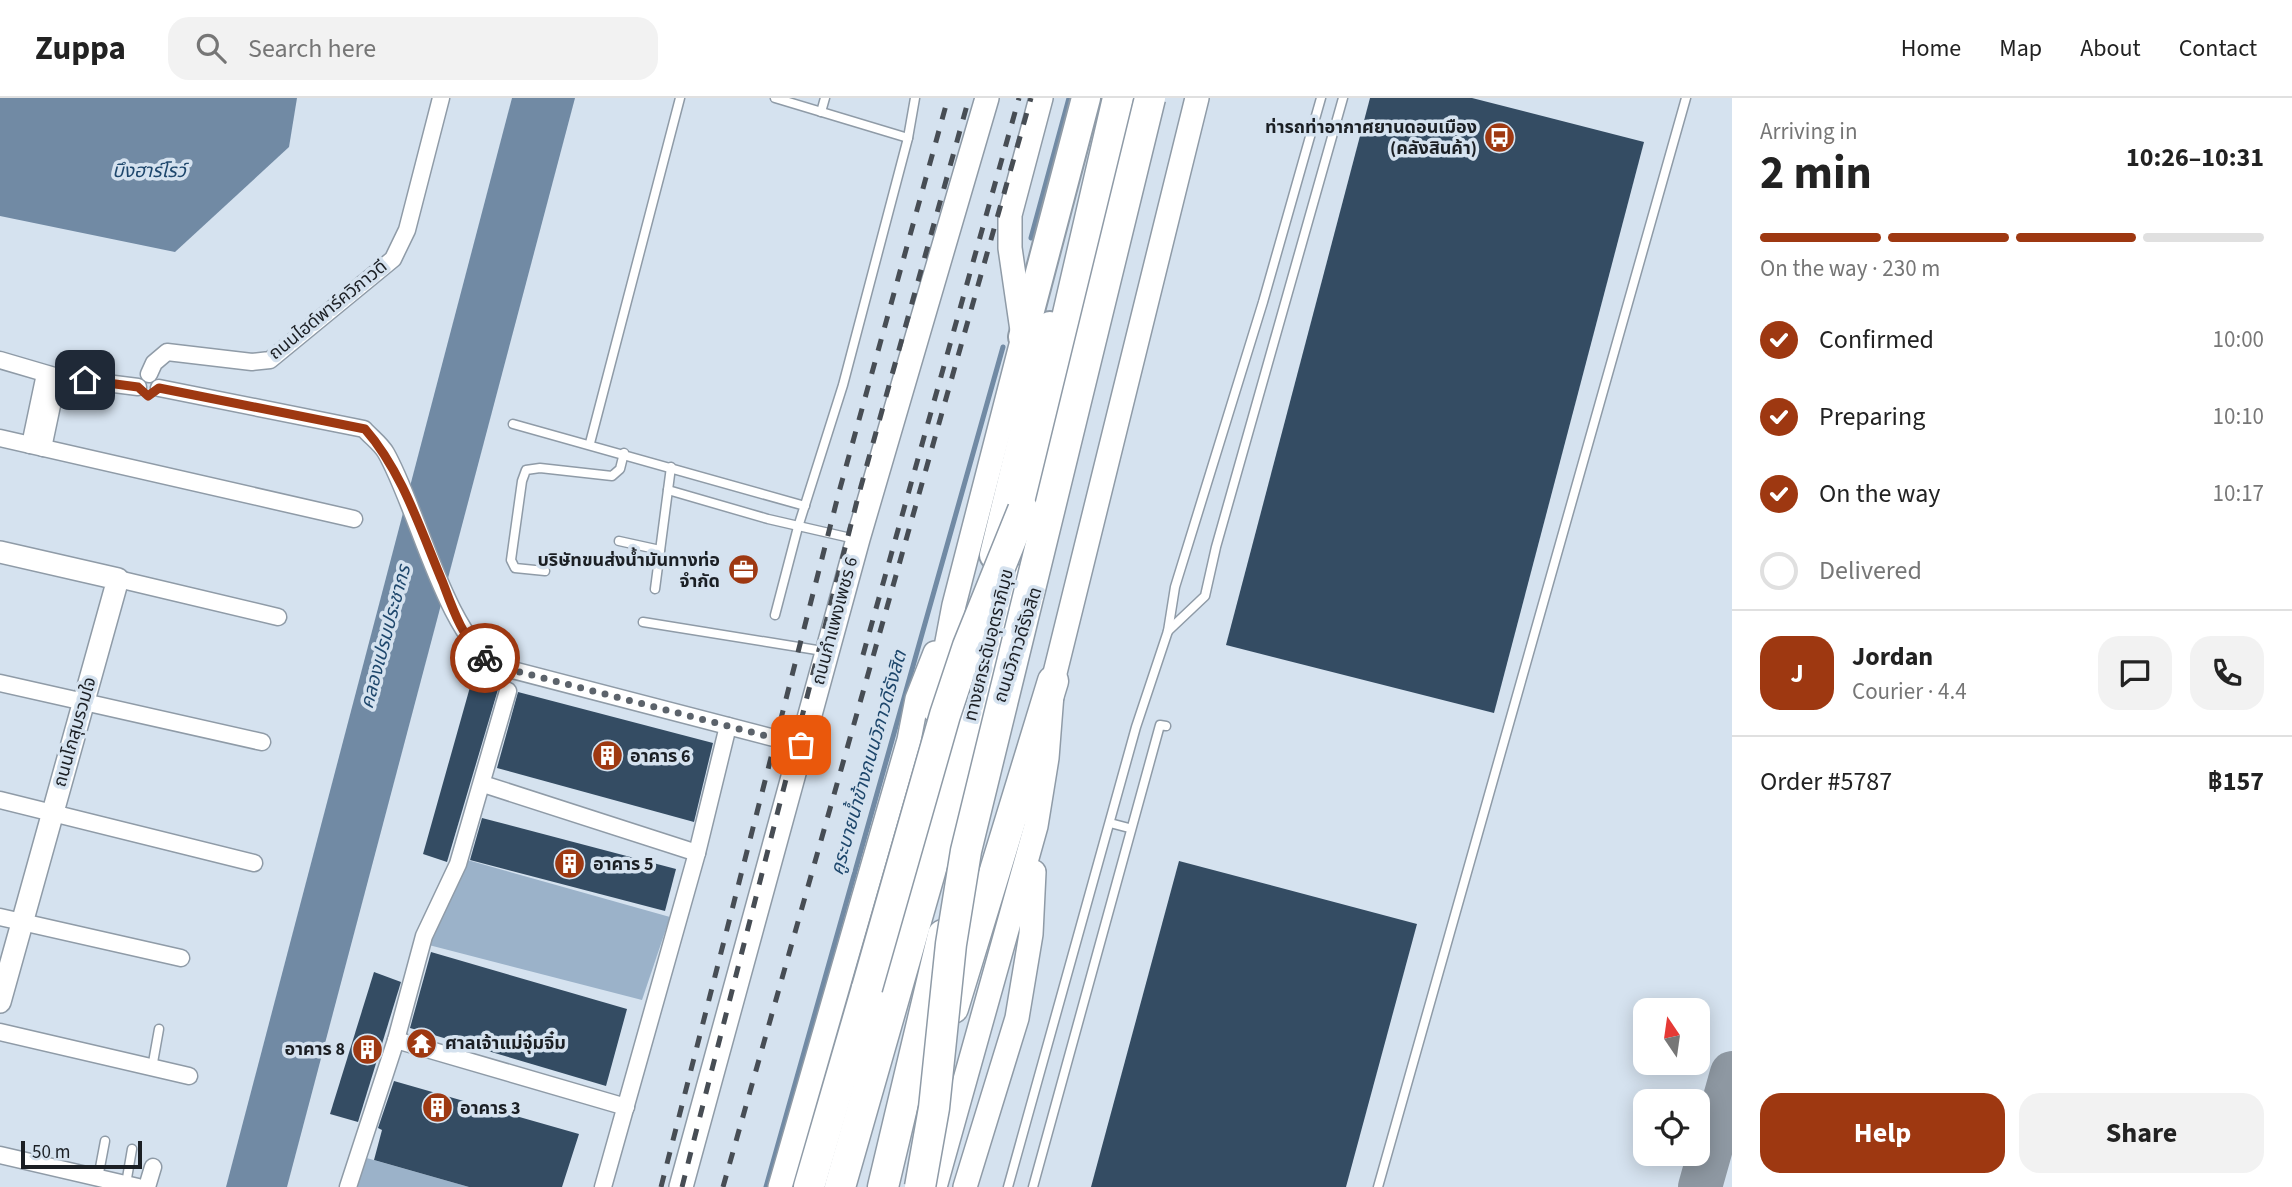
<!DOCTYPE html>
<html lang="en">
<head>
<meta charset="utf-8">
<style>
  body { margin:0; font-family:"Source Sans 3","Noto Sans Thai",sans-serif; background:#f2f2f2; color:#222; height:100vh; display:flex; flex-direction:column; font-size:26px; white-space:nowrap }
  * { box-sizing:border-box; margin:0 }
  p { font-size:23px; color:#767676 }
  .icon { flex:none; width:38px; height:38px; fill:none; stroke:currentColor; stroke-width:2; stroke-linecap:round; stroke-linejoin:round }
  .map { position:relative; flex:1; overflow:hidden }
  .sheet { display:flex; flex-direction:column; background:#fff; width:560px }
  .sheet>* { flex:none }
  .needle { width:46px; rotate:347deg }
  .buttons { position:absolute; left:1633px; top:900px; display:grid; gap:14px }
  .buttons a { display:grid; place-items:center; width:77px; height:77px; border-radius:14px; background:#fff; box-shadow:0 4px 18px #0003; font-size:35px }
  .scale { position:absolute; left:21px; bottom:18px; width:121px; box-sizing:border-box; padding-left:7px; border:4px solid #1b1f24; border-top:0; font-size:19px; line-height:24px; white-space:nowrap; color:#1b1f24; -webkit-text-stroke:5px #d5e2ef; paint-order:stroke }
  .pin { position:absolute; display:grid; place-items:center; width:60px; height:60px; color:#fff; margin:-30px; border-radius:14px; box-shadow:0 4px 10px #0006 }
  .courier { position:absolute; display:grid; place-items:center; width:70px; height:70px; margin:-35px; border:5px solid #9e3811; border-radius:50%; background:#fff; color:#222; box-shadow:0 2px 9px #0007 }
  .overview em { font-style:normal; font-weight:700 }
  .overview div { display:flex; flex-direction:column-reverse }
  .overview { display:flex; align-items:center; justify-content:space-between; height:119px; padding:0 28px }
  h1 { font-size:46px; font-weight:700; line-height:52px }
  .bar { display:grid; grid-template-columns:repeat(4,1fr); gap:10px 7px; align-content:center; height:84px; padding:0 28px }
  .bar i { height:9px; border-radius:5px; background:#e0e0e0 }
  .bar .current { background:#9e3811 }
  .bar p { grid-column:span 4 }
  .line { display:flex; align-items:center; gap:18px; padding:0 28px; border-top:2px solid #e0e0e0 }
  .line div { flex:1 }
  .round { display:grid; place-items:center; flex:none; width:74px; height:74px; border-radius:21px; background:#f2f2f2 }
  ol { padding:0 28px; list-style:none }
  li { display:flex; align-items:center; gap:21px; height:77px }
  li p { margin-inline-start:auto }
  li .icon { padding:7px; border-radius:50%; background:#9e3811; color:#fff; stroke-width:4 }
  li:last-child { color:#767676 }
  li i { width:38px; height:38px; border:4px solid #e0e0e0; border-radius:50% }
  .action { display:flex; gap:14px; margin-top:auto; padding:14px 28px }
  .action a { flex:1; height:80px; border-radius:21px; background:#9e3811; color:#fff; font-size:28px; font-weight:700; line-height:80px; text-align:center }
  .action a+a { background:#f2f2f2; color:#222 }
  header { display:flex; align-items:center; gap:42px; box-sizing:border-box; height:98px; padding:0 35px; background:#fff; border-bottom:2px solid #e0e0e0 }
  header strong { font-size:33px }
  nav { display:flex; gap:38px; margin-inline-start:auto; font-size:24px }
  .search { width:490px; height:63px; background:#f2f2f2; display:flex; align-items:center; gap:18px; box-sizing:border-box; padding:0 24px; border-radius:21px; color:#767676; font-size:26px }
  main { display:flex; flex:1; min-height:0 }
  .map>svg:first-child { display:block }
  .green { fill:#9bb2c9 }
  .water { fill:#718aa4 }
  .lines { fill:none; stroke-linecap:round; stroke-linejoin:round }
  .stream { stroke:#718aa4; stroke-width:5 }
  .taxiway { stroke:#8e98a2; stroke-width:44 }
  .building { fill:#344c63 }
  .service-casing { stroke:#8f9ba7; stroke-width:11 }
  .minor-casing { stroke:#8f9ba7; stroke-width:19 }
  .tertiary-casing { stroke:#8f9ba7; stroke-width:24 }
  .secondary-casing { stroke:#8f9ba7; stroke-width:26 }
  .trunk-casing { stroke:#8f9ba7; stroke-width:32 }
  .motorway-casing { stroke:#8f9ba7; stroke-width:33 }
  .service { stroke:#fff; stroke-width:8 }
  .minor { stroke:#fff; stroke-width:16 }
  .tertiary { stroke:#fff; stroke-width:21 }
  .secondary { stroke:#fff; stroke-width:23 }
  .trunk { stroke:#fff; stroke-width:28 }
  .motorway { stroke:#fff; stroke-width:30 }
  .rail { stroke:#474d54; stroke-width:5; stroke-dasharray:12 12; stroke-linecap:butt }
  .motorway-bridge-casing { stroke:#8f9ba7; stroke-width:33; stroke-linecap:butt }
  .motorway-bridge { stroke:#fff; stroke-width:30 }
  .done { stroke:#5c636b; stroke-width:7; stroke-dasharray:0 12.6 }
  .route { stroke:#9e3811; stroke-width:9 }
  .labels { text-anchor:middle; dominant-baseline:central; stroke-width:7; stroke-linejoin:round; paint-order:stroke }
  .poi-label { font-size:18px; font-weight:bold; fill:#1b1f24; stroke:#d5e2ef; text-anchor:start }
  .street-label { font-size:18px; fill:#1b1f24; stroke:#d5e2ef }
  .water-label { font-size:19px; font-style:italic; fill:#1e476c; stroke:#d5e2ef }
</style>
</head>
<body>
<header>
<strong>Zuppa</strong>
<div class="search"><svg class="icon" aria-label="search" viewBox="0 0 24 24"><circle cx="10" cy="10" r="6"/><path d="M15 15l6 6"/></svg>Search here</div>
<nav><a>Home</a><a>Map</a><a>About</a><a>Contact</a></nav>
</header>
<main>
<div class="map">
<svg width="1732" height="1089" viewBox="0 0 1732 1089">
  <rect width="100%" height="100%" fill="#d5e2ef"/>
  <g class="green">
    <path d="M464,761L670,819L642,902L425,846Z"/>
    <path d="M363,1059L469,1089H355Z"/>
  </g>
  <g class="water">
    <path d="M0,0H297L289,49L175,154L0,118Z"/>
    <path d="M512,0H575L287,1089H226Z"/>
  </g>
  <g class="lines">
    <g class="stream">
      <path d="M1031,140L1069,0"/>
      <path d="M766,1089L1003,249"/>
    </g>
    <path class="taxiway" d="M1700,1089L1732,975"/>
  </g>
  <g class="building">
    <path d="M1370,0H1472L1644,44L1494,615L1226,547Z"/>
    <path d="M472,582L499,588L447,764L423,756Z"/>
    <path d="M518,594L713,645L694,724L497,670Z"/>
    <path d="M482,720L676,771L665,813L470,762Z"/>
    <path d="M1179,763L1417,826L1346,1089H1091Z"/>
    <path d="M431,854L627,911L606,988L410,930Z"/>
    <path d="M374,874L401,884L358,1024L330,1016Z"/>
    <path d="M394,983L579,1036L562,1089H469L374,1062L382,1032L378,1030Z"/>
  </g>
  <g class="lines">
    <defs>
      <g id="service">
        <path d="M775,0L908,40"/>
        <path d="M821,14L825,0"/>
        <path d="M513,326L805,408"/>
        <path d="M590,345L680,0"/>
        <path d="M668,392L768,421L855,441"/>
        <path d="M619,443L660,452"/>
        <path d="M545,473L515,470L511,462L522,383L526,372L540,370L612,378L620,371L624,355"/>
        <path d="M655,491L671,369"/>
        <path d="M775,517L798,429L843,287L908,40L915,0"/>
        <path d="M643,524L823,553"/>
        <path d="M1168,533L1205,498L1216,449L1343,0"/>
        <path d="M1110,725L1129,730"/>
        <path d="M152,970L159,931"/>
        <path d="M98,1080L105,1043"/>
        <path d="M126,1086L132,1051"/>
        <path d="M1008,1089L1136,629L1168,533L1175,489L1263,204L1321,0"/>
        <path d="M1033,1089L1160,627L1166,628"/>
        <path d="M1378,1089L1686,0"/>
      </g>
      <g id="minor">
        <path d="M0,262L58,279L138,289"/>
        <path d="M149,276L154,265L167,254L252,264L270,262L393,161L407,132L441,0"/>
        <path d="M159,290L364,331C371,339 381,346 386,355C418,411 445,536 497,568L801,647"/>
        <path d="M0,340L354,421"/>
        <path d="M30,347L45,276"/>
        <path d="M43,350L58,279"/>
        <path d="M118,481L278,519"/>
        <path d="M0,585L262,644"/>
        <path d="M483,686L697,755"/>
        <path d="M0,702L254,765"/>
        <path d="M0,819L181,860"/>
        <path d="M0,934L189,978"/>
        <path d="M396,942L626,1009"/>
        <path d="M0,1057L138,1089"/>
        <path d="M147,1089L153,1069"/>
        <path d="M348,1089L396,942L424,838L458,766L508,593"/>
        <path d="M603,1089L697,755L728,628"/>
      </g>
      <path id="tertiary" d="M0,454L118,481L0,904"/>
      <g id="secondary">
        <path d="M934,612L954,507L1023,239L1010,150V117L1041,0"/>
        <path d="M681,1089L858,441L987,0"/>
        <path d="M780,1089L909,642L917,601L935,555"/>
        <path d="M935,1089L1036,728L1047,660L1053,583L1197,0"/>
        <path d="M965,1089L1017,920L1031,836L1034,774"/>
      </g>
      <g id="trunk">
        <path d="M1023,239L1086,0"/>
        <path d="M994,457L1050,228"/>
      </g>
      <g id="motorway">
        <path d="M1017,436L1118,0"/>
        <path d="M953,910L1053,583"/>
        <path d="M809,1089L867,890"/>
        <path d="M840,1089L946,718L1007,477"/>
        <path d="M883,1089L943,837"/>
      </g>
    </defs>
    <use href="#service" class="service-casing"/>
    <use href="#minor" class="minor-casing"/>
    <use href="#tertiary" class="tertiary-casing"/>
    <use href="#secondary" class="secondary-casing"/>
    <use href="#trunk" class="trunk-casing"/>
    <use href="#motorway" class="motorway-casing"/>
    <use href="#service" class="service"/>
    <use href="#minor" class="minor"/>
    <use href="#tertiary" class="tertiary"/>
    <use href="#secondary" class="secondary"/>
    <use href="#trunk" class="trunk"/>
    <use href="#motorway" class="motorway"/>
    <g class="rail">
      <path d="M863,557L1019,0"/>
      <path d="M661,1089L839,394L948,0"/>
      <path d="M682,1089L858,399L969,0"/>
      <path d="M723,1089L1031,0"/>
    </g>
    <defs>
      <g id="motorway-bridge">
        <path d="M867,890L945,617L968,548L1023,412"/>
        <path d="M920,1089L934,1010L951,846L966,753L1150,0"/>
      </g>
    </defs>
    <use href="#motorway-bridge" class="motorway-bridge-casing"/>
    <use href="#motorway-bridge" class="motorway-bridge"/>
  </g>
  <g class="lines">
    <path class="done" d="M485,560L497,568L801,647"/>
    <path class="route" d="M85,282L138,289L148,298L159,290L365,331C402,373 421,433 443,485C453,512 463,541 485,560"/>
  </g>
  <defs>
    <symbol id="bus-disc" viewBox="-11 -11 22 22"><circle r="9.5" fill="#9e3811" stroke="#d5e2ef"/><path d="M-5-6H5V4H4V6H2V4H-2V6H-4V4H-5ZM-3.5-4V0h7V-4ZM-3.5 1.2v1.5H-2V1.2ZM2 1.2v1.5H3.5V1.2Z" fill="#fff"/></symbol>
    <symbol id="office-disc" viewBox="-11 -11 22 22"><circle r="9.5" fill="#9e3811" stroke="#d5e2ef"/><path d="M-6-3h4V-5.5h4V-3h4V5H-6ZM-1-4.5V-3h2v-1.5ZM-6 0V1H6V0Z" fill="#fff"/></symbol>
    <symbol id="building-disc" viewBox="-11 -11 22 22"><circle r="9.5" fill="#9e3811" stroke="#d5e2ef"/><path d="M-4-6H4V6H1V3H-1V6H-4ZM-2.5-4.3h1.7v1.8h-1.7ZM.8-4.3h1.7v1.8H.8ZM-2.5-1h1.7V.8h-1.7ZM.8-1h1.7V.8H.8Z" fill="#fff"/></symbol>
    <symbol id="temple-disc" viewBox="-11 -11 22 22"><circle r="9.5" fill="#9e3811" stroke="#d5e2ef"/><path d="M0-6L5-2H3V0L6.5 2.5H4V6H1.5V3h-3V6H-4V2.5H-6.5L-3 0V-2H-5Z" fill="#fff"/></symbol>
  </defs>
  <g fill-rule="evenodd">
    <use href="#bus-disc" x="1482" y="22" width="35" height="35"/>
    <use href="#office-disc" x="726" y="454" width="35" height="35"/>
    <use href="#building-disc" x="590" y="640" width="35" height="35"/>
    <use href="#building-disc" x="552" y="748" width="35" height="35"/>
    <use href="#temple-disc" x="404" y="928" width="35" height="35"/>
    <use href="#building-disc" x="350" y="934" width="35" height="35"/>
    <use href="#building-disc" x="420" y="992" width="35" height="35"/>
  </g>
  <g class="labels">
    <g class="poi-label">
      <text x="1477" y="29" text-anchor="end">ท่ารถท่าอากาศยานดอนเมือง<tspan x="1477" dy="21">(คลังสินค้า)</tspan></text>
      <text x="720" y="462" text-anchor="end">บริษัทขนส่งน้ำมันทางท่อ<tspan x="720" dy="21">จำกัด</tspan></text>
      <text x="630" y="658">อาคาร 6</text>
      <text x="593" y="766">อาคาร 5</text>
      <text x="445" y="945">ศาลเจ้าแม่จุ๋มจิ๋ม</text>
      <text x="345" y="951" text-anchor="end">อาคาร 8</text>
      <text x="460" y="1010">อาคาร 3</text>
    </g>
    <g class="street-label">
      <text transform="translate(328 212) rotate(-39)">ถนนไฮด์พาร์ควิภาวดี</text>
      <text transform="translate(835 523) rotate(-75)">ถนนกำแพงเพชร 6</text>
      <text transform="translate(989 547) rotate(-76)">ทางยกระดับอุตราภิมุข</text>
      <text transform="translate(1018 547) rotate(-72)">ถนนวิภาวดีรังสิต</text>
      <text transform="translate(75 634) rotate(-74)">ถนนโกสุมรวมใจ</text>
    </g>
    <g class="water-label">
      <text x="149" y="73">บึงฮาร์โรว์</text>
      <text transform="translate(386 539) rotate(-75)">คลองเปรมประชากร</text>
      <text transform="translate(869 665) rotate(-74)">คูระบายน้ำข้างถนนวิภาวดีรังสิต</text>
    </g>
  </g>
</svg>
<div class="buttons">
<a><svg class="needle" viewBox="-14 -14 28 28"><path d="M0-13l5 13h-10z" fill="#e53935"/><path d="M0 13l5-13h-10z" fill="#767676"/></svg></a>
<a><svg class="icon" aria-label="locate" viewBox="0 0 24 24"><circle cx="12" cy="12" r="6"/><path d="M12 2v4M12 18v4M2 12h4M18 12h4"/></svg></a>
</div>
<div class="scale">50 m</div>
<div class="pin" style="left:801px;top:647px;background:#ea580c"><svg class="icon" aria-label="bag" viewBox="0 0 24 24"><path d="M5 8h14l-1 12H6zM9 8a3 3 0 0 1 6 0"/></svg></div>
<div class="pin" style="left:85px;top:282px;background:#1f2937"><svg class="icon" aria-label="home" viewBox="0 0 24 24"><path d="M3 11l9-7 9 7M6 9v11h12V9"/></svg></div>
<div class="courier" style="left:485px;top:560px"><svg class="icon" aria-label="bike" viewBox="0 0 24 24"><circle cx="6" cy="16" r="4"/><circle cx="18" cy="16" r="4"/><path d="M6 16l4-8h5l3 8M10 8l3 8H6M13 5h3"/></svg></div>
</div>
<section class="sheet">
<div class="overview"><div><h1>2 min</h1><p>Arriving in</p></div><em>10:26–10:31</em></div>
<div class="bar"><i class="current"></i><i class="current"></i><i class="current"></i><i></i><p>On the way · 230 m</p></div>
<ol>
<li><svg class="icon" aria-label="check" viewBox="0 0 24 24"><path d="M5 12l5 5 9-10"/></svg>Confirmed<p>10:00</p></li>
<li><svg class="icon" aria-label="check" viewBox="0 0 24 24"><path d="M5 12l5 5 9-10"/></svg>Preparing<p>10:10</p></li>
<li><svg class="icon" aria-label="check" viewBox="0 0 24 24"><path d="M5 12l5 5 9-10"/></svg>On the way<p>10:17</p></li>
<li><i></i>Delivered</li>
</ol>
<div class="line" style="height:126px"><b class="round" style="background:#9e3811;color:#fff">J</b><div><b>Jordan</b><p>Courier · 4.4</p></div><a class="round"><svg class="icon" aria-label="chat" viewBox="0 0 24 24"><path d="M4 5h16v11H9l-5 4z"/></svg></a><a class="round"><svg class="icon" aria-label="phone" viewBox="0 0 24 24"><path d="M5 4h4l2 5-3 2q2 4 5 5l2-3 5 2v4C11 20 4 13 5 4z"/></svg></a></div>
<div class="line" style="height:91px"><div>Order #5787</div><b>฿157</b></div>
<div class="action"><a>Help</a><a>Share</a></div>
</section>
</main>
</body>
</html>
